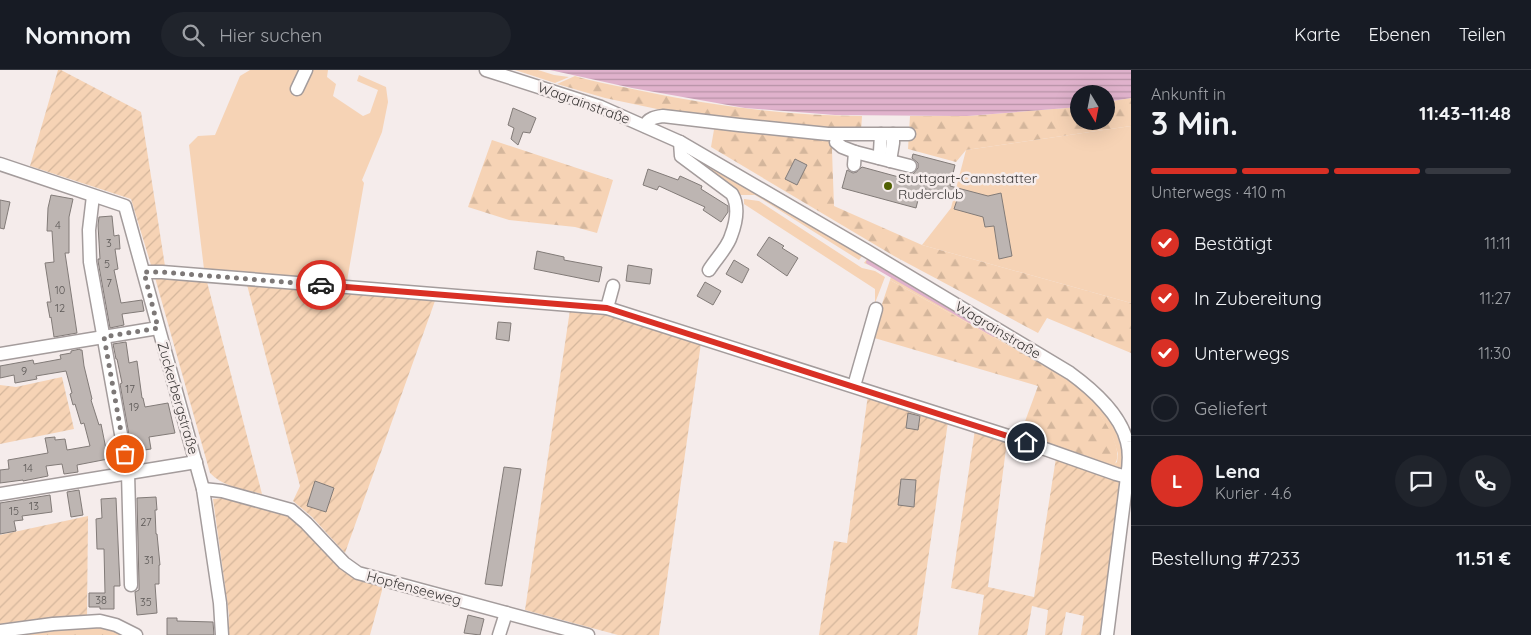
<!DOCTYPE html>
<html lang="de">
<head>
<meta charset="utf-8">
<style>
  body { margin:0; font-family:Quicksand,sans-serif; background:#20242c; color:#f1f3f6; height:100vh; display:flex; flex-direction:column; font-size:19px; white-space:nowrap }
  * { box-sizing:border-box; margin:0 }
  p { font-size:16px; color:#9ea1a6 }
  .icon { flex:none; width:28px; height:28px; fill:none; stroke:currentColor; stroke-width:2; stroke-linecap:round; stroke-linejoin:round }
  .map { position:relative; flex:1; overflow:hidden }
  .sheet { display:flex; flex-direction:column; background:#171b24; width:400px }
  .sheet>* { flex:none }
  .needle { width:32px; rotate:170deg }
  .tools { position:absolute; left:1070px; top:15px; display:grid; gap:10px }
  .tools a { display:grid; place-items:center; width:45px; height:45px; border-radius:50%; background:#171b24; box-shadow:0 5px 20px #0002; font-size:25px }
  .pin { position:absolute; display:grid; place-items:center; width:42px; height:42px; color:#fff; margin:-21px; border:2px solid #fff; border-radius:50%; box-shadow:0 1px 5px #0007 }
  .courier { position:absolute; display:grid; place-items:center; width:50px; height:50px; margin:-25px; border:4px solid #d93025; border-radius:50%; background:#fff; color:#222; box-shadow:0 1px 6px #0007 }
  .summary em { font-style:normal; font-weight:700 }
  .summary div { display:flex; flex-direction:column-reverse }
  .summary { display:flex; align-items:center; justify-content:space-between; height:85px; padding:0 20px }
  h1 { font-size:32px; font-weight:700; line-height:38px }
  .bar { display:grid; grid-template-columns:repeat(4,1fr); gap:8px 5px; align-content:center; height:60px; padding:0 20px }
  .bar i { height:6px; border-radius:4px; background:#363941 }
  .bar .active { background:#d93025 }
  .bar p { grid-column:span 4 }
  .line { display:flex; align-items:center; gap:12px; padding:0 20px; border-top:1px solid #363941 }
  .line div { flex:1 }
  .round { display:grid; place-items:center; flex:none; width:52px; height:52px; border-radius:26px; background:#20242c }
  ol { padding:0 20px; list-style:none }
  li { display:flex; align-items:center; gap:15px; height:55px }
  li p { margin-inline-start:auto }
  li .icon { padding:5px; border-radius:50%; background:#d93025; color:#fff; stroke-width:4 }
  li:last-child { color:#9ea1a6 }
  li i { width:28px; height:28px; border:2px solid #363941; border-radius:50% }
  header { display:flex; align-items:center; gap:30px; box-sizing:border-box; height:70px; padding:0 25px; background:#171b24; border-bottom:1px solid #363941 }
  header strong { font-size:24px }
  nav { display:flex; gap:28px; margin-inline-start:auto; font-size:18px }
  .search { width:350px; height:45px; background:#20242c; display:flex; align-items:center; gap:12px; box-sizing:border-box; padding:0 18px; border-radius:28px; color:#9ea1a6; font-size:19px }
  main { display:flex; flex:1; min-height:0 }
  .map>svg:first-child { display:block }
  .grass { fill:#f6d3b5 }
  .forest { fill:url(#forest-firs) }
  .garden { fill:url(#garden-furrows) }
  .water { fill:url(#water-rules) }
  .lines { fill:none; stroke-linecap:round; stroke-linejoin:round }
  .stream { stroke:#e0b2cc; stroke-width:4 }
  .building { fill:#bdb5b2; stroke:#827b78 }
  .minor-casing { stroke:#a49c9c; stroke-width:15 }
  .minor { stroke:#fff; stroke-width:12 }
  .done { stroke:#7d7877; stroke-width:5; stroke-dasharray:0 9 }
  .route { stroke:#d93025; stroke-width:6 }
  .poi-dot { fill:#4f5f02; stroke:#f5eceb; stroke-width:2 }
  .labels { text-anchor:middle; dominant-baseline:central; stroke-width:5; stroke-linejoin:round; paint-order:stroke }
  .number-label { font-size:11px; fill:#5c5856 }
  .street-label { font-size:14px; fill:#3c3938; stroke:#f5eceb }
  .poi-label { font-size:14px; fill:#3c3938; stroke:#f5eceb; text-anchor:start }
</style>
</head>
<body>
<header>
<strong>Nomnom</strong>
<div class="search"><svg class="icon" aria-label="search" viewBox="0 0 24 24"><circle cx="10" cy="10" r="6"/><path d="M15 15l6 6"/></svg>Hier suchen</div>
<nav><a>Karte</a><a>Ebenen</a><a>Teilen</a></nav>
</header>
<main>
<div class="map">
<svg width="1131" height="565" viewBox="0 0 1131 565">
  <defs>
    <pattern id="forest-firs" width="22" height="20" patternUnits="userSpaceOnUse" patternTransform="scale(1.25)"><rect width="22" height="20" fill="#f6d3b5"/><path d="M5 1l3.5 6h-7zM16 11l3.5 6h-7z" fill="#d4b69c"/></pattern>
    <pattern id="garden-furrows" width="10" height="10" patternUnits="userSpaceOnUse" patternTransform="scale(1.25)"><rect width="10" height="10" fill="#f6d3b5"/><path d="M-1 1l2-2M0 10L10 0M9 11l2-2" fill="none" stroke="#d4b69c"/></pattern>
    <pattern id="water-rules" width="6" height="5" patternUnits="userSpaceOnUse" patternTransform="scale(1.25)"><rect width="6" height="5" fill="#e0b2cc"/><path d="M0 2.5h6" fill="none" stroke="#b792a7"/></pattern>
  </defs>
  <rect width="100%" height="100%" fill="#f5eceb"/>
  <g class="grass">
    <path d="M250,0H328L327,7L336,14L333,26L363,46L370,43L378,20L357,11L359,5L386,17L388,32L382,62L362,110L364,113L347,211L204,199L189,75L198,66L215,65L240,6Z"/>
    <path d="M515,0H538L554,5L569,7L555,13Z"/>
    <path d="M1131,56V233L922,175L951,138L966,80Z"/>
    <path d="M689,84L862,186L859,190L760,128L755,125H741L735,119L689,87Z"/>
    <path d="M744,129L759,131L862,198L875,201L885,207L875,233V219L744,134Z"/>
    <path d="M867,189L1064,303L1103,340L1115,359L1122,380L1123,391L1121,397L1116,400L1108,396L1113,395L1117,392L1118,384L1113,368L1101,346L1062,305L890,210L891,207L876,198L864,193Z"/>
  </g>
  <g class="forest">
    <path d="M575,6C597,13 620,16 642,21C714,36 788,46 862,46L861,61H834L832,81L834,136L922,175L1131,233V283L1047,248L1038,263L894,186L711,77L716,48L657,39L605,28L557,14Z"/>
    <path d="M1131,28V56L966,80L956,92L908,79L910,46H968L1079,37V51H1106V32Z"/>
    <path d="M492,70L613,110L597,163L575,157L509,150L468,137Z"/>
    <path d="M890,210L1062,305C1069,311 1077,317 1083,323C1095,335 1128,380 1114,395L1108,396L1020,365L1038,316L871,267Z"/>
    <path d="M102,556L124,565H23L25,562Z"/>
  </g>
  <g class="garden">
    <path d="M58,0H61L141,42L165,196L151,195L131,129L30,96Z"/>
    <path d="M154,204L206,208L262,424C243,419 223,417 210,403Z"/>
    <path d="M246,211L436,228L345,483L312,447L293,431L300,416Z"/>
    <path d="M570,240L607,243L701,273L659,565H618L525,540Z"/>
    <path d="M62,307L74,359L0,374V315L16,317Z"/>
    <path d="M868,325L948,352L917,565H819L834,471L847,473Z"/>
    <path d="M975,360L1007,371L988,517L1034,527L1056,388L1122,410L1101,565H1081L1084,546L1066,542L1062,565H1045L1048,540L1032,536L1027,565H978L984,525L951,518Z"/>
    <path d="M222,428L288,446L303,455L342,497L384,513L370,565H227L229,545L213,429Z"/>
    <path d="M88,446L87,546L0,558V465Z"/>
  </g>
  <path class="water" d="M550,0H1131V28L1106,32V24H1079V37L967,46L835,45L745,38L632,18Z"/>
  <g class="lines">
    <path class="stream" d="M868,192L994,265"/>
  </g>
  <g class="building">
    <path d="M513,38L536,48L530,63L523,62L518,75L511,69L514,58L508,55Z"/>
    <path d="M913,84L955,95L950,116L988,126L1001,123L1012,186L999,189L994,156L985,157L983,147L954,139L958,127L921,118L916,138L842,118L847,100L853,103L857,102L862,97L906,109L908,104H913L918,98V93L912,88Z"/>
    <path d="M795,89L807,95L797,115L785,109Z"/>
    <path d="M648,99L678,110L680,106L702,116L701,119L728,136V142L721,152L703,140L705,137L659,116L657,120L643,115Z"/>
    <path d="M51,125L73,129L69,147V183H65L77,263L54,267L51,247L50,248L47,232H51L45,193L54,192L52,161H47L48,138Z"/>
    <path d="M0,130L10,132L4,159L0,158Z"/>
    <path d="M112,146L114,166L119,165L120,179H115L118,199L114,200L121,233L142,230L144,241L122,244L124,255L110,258L98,191V189H100L98,155L99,147Z"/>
    <path d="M769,167L784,176L782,178L798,188L787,206L757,185Z"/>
    <path d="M537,181L564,187V190L602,197L599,212L534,199Z"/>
    <path d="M734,190L749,199L742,213L726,204Z"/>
    <path d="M628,195L652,199L650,214L626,211Z"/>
    <path d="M705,212L721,221L713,235L697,226Z"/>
    <path d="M498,252L511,253L509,271L496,269Z"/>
    <path d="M126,272L129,293L137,291L142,328H143L145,337L168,333L175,363L149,367L151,379L132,382L120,314L122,313L117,289H116L113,274Z"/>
    <path d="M80,279V280H82L84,296L92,329L91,330L99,355L101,354L108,389L77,395L78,402L64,404L62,394L46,396L48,406L23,411V410L0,413V400L9,399L8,390L48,383L45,368L55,367V370L65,369L67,380L90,376L84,353L81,354L75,334L73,335L70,324L72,323L66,301L36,306L37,309L15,313L14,305L0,308V296L33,290L34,294L61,289L60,285L71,283V281Z"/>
    <path d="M908,343L920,346L918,360L906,358Z"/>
    <path d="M504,397L521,399L502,516L485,514Z"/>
    <path d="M901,409L916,410L914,437L898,435Z"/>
    <path d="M315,411L334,418L326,442L307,436Z"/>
    <path d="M79,420L83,445L71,447L67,422Z"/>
    <path d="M50,425L52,442L22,446L23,450L14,451L16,461L0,464V433Z"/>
    <path d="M156,427L157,440H155L156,464H157L160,495H159V514H155L157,543L137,545L135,522L139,520V515L137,428Z"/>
    <path d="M116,428L120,516H114V539H100V537H89V523H105L104,479H97L96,449L102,448L101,429Z"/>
    <path d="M468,545L484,549L480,565L464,563Z"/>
    <path d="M167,548H177V551L213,552L214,565H167Z"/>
  </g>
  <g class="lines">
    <defs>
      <g id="minor">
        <path d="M486,0L601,37L680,72L867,181L1070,303C1092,319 1121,345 1127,372C1130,383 1129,395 1127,407L1107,565"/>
        <path d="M297,19L306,0"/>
        <path d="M645,56C648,48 656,47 663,46L739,55L828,64H909"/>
        <path d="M680,72L681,86L732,124C739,136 736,153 731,166C728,177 715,190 709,200"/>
        <path d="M836,72L842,77L855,82L854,95"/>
        <path d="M855,82L910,96"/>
        <path d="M879,88L880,82L881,64"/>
        <path d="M890,91L893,73V64"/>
        <path d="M0,94L125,136L203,419L220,533L222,565"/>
        <path d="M93,126L89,160L90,192L128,403L131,515"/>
        <path d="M144,202H162L607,238L1008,366L1116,404L1127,407"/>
        <path d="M607,238L613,216"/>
        <path d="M0,284L158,258"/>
        <path d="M854,316L876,239"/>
        <path d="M203,419L222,421L291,440L306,453L344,493L358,503L588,565"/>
        <path d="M0,424L196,392"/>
        <path d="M0,561L53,554L100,551L116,555L136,565"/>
        <path d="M499,565L506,543"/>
      </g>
    </defs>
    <use href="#minor" class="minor-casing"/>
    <use href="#minor" class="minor"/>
  </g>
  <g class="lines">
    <path class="done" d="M125,384L104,267L158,258L144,202H162L321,215"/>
    <path class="route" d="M321,215L607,238L1026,372"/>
  </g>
  <circle class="poi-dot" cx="888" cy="116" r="5"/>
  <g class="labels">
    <g class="number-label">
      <text x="58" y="155">4</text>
      <text x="109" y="173">3</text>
      <text x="107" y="194">5</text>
      <text x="109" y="213">7</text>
      <text x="60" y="220">10</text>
      <text x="60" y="238">12</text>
      <text x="24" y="301">9</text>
      <text x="130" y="319">17</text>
      <text x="134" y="337">19</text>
      <text x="28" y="398">14</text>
      <text x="34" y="436">13</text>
      <text x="14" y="441">15</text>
      <text x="146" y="452">27</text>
      <text x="149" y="490">31</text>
      <text x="101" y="530">38</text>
      <text x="146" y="532">35</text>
    </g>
    <g class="street-label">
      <text transform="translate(584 33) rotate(20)">Wagrainstraße</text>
      <text transform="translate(998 260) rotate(31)">Wagrainstraße</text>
      <text transform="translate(178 328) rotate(74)">Zuckerbergstraße</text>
      <text transform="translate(414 518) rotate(15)">Hopfenseeweg</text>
    </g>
    <g class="poi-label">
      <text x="898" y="108">Stuttgart-Cannstatter<tspan x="898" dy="16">Ruderclub</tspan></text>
    </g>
  </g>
</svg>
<div class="tools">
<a><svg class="needle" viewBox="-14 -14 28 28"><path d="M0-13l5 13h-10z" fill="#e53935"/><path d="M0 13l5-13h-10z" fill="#9ea1a6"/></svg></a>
</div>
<div class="pin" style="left:125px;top:384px;background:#ea580c"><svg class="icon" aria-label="bag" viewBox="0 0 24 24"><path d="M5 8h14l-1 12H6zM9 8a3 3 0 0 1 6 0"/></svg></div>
<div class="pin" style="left:1026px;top:372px;background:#1f2937"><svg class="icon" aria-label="home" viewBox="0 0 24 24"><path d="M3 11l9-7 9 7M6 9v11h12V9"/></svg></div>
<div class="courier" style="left:321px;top:215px"><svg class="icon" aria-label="car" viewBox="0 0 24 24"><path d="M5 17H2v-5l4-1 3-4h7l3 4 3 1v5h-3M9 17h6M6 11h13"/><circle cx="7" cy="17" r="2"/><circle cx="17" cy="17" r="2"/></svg></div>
</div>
<section class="sheet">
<div class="summary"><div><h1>3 Min.</h1><p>Ankunft in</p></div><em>11:43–11:48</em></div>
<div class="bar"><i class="active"></i><i class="active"></i><i class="active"></i><i></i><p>Unterwegs · 410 m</p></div>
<ol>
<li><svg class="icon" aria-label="check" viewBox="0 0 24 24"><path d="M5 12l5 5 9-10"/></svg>Bestätigt<p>11:11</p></li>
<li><svg class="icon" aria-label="check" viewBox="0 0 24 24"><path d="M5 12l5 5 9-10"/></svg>In Zubereitung<p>11:27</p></li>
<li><svg class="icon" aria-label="check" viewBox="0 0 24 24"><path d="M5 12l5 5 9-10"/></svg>Unterwegs<p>11:30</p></li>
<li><i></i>Geliefert</li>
</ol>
<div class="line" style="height:90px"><b class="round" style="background:#d93025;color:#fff">L</b><div><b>Lena</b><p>Kurier · 4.6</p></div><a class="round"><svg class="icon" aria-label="chat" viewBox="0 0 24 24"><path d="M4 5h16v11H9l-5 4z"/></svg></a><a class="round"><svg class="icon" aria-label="phone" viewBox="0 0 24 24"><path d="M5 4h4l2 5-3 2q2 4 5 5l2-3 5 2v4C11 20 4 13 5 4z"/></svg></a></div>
<div class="line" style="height:65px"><div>Bestellung #7233</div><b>11.51 €</b></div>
</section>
</main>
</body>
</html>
